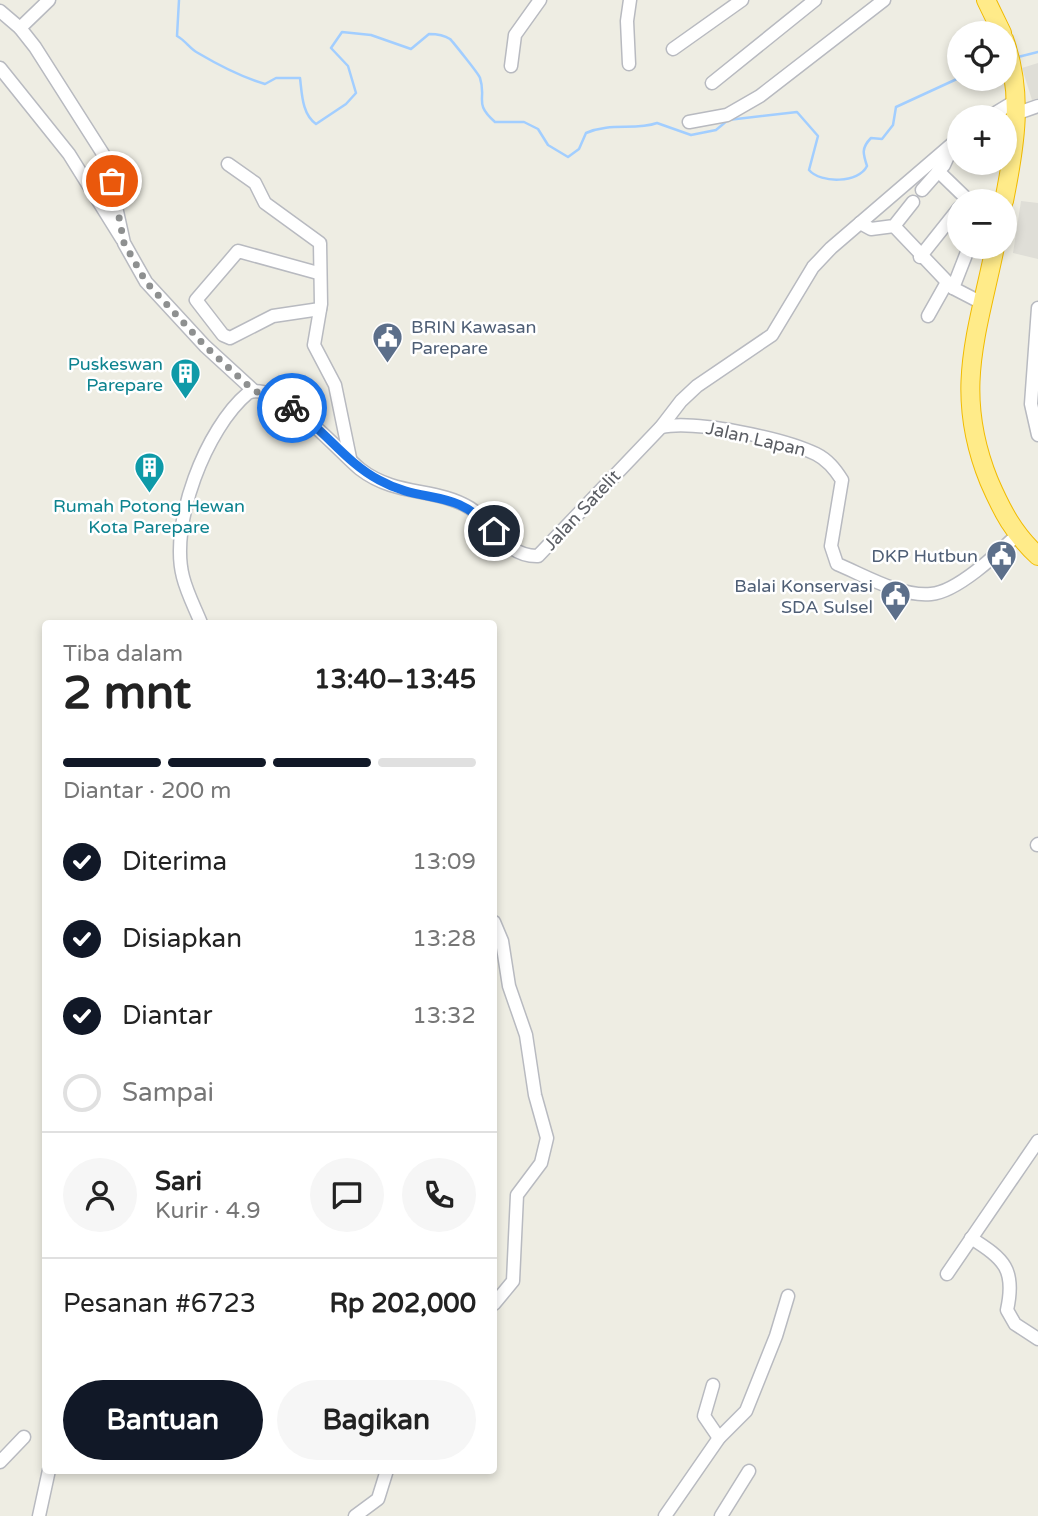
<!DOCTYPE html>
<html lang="id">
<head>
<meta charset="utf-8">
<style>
  body { margin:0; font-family:"Varela Round",sans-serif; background:#f6f6f6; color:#222; height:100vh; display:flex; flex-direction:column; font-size:26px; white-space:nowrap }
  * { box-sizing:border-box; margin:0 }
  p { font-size:23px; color:#767676 }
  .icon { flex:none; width:38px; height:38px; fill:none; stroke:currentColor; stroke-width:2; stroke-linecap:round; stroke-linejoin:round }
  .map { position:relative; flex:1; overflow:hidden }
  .panel { position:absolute; left:42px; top:620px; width:455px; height:854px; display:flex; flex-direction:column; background:#fff; border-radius:7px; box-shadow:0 4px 10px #0003 }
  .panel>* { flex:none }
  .buttons { position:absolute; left:947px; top:21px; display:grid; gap:14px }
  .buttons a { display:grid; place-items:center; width:70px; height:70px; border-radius:50%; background:#fff; box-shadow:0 4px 10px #0003; font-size:35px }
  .pin { position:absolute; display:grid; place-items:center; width:60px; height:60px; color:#fff; margin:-30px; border:4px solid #fff; border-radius:50%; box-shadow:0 2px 7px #0007 }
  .courier { position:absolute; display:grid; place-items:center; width:70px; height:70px; margin:-35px; border:5px solid #1a73e8; border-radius:50%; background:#fff; color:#222; box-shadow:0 2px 9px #0007 }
  .headline em { font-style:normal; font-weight:700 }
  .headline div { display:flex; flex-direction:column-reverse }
  .headline { display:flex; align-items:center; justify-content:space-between; height:119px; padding:0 21px }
  h1 { font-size:46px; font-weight:700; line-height:52px }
  .bar { display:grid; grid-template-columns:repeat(4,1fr); gap:10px 7px; align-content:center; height:84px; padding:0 21px }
  .bar i { height:9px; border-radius:5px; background:#e0e0e0 }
  .bar .selected { background:#111827 }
  .bar p { grid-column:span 4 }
  .line { display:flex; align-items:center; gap:18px; padding:0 21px; border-top:2px solid #e0e0e0 }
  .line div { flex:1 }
  .round { display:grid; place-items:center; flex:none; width:74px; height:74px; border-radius:37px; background:#f6f6f6 }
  ol { padding:0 21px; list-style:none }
  li { display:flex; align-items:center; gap:21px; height:77px }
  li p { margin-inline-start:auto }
  li .icon { padding:7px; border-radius:50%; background:#111827; color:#fff; stroke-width:4 }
  li:last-child { color:#767676 }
  li i { width:38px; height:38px; border:4px solid #e0e0e0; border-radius:50% }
  .primary-button { display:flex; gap:14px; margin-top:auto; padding:14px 21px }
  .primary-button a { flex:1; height:80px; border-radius:42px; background:#111827; color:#fff; font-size:28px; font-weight:700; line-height:80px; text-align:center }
  .primary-button a+a { background:#f6f6f6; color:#222 }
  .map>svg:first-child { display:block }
  .industrial { fill:#dfded7 }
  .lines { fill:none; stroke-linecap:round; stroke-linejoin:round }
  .stream { stroke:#a2ceff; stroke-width:2.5 }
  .minor-casing { stroke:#b8bac0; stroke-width:15 }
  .highway-casing { stroke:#f1bb00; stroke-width:20 }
  .minor { stroke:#fff; stroke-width:12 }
  .highway { stroke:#ffeb89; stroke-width:18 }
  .done { stroke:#8e9090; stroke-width:7; stroke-dasharray:0 12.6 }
  .route { stroke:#1a73e8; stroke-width:9 }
  .labels { text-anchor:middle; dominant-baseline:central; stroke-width:5; stroke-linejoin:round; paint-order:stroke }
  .service-label { font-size:18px; fill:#4e5e75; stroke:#fff; text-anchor:end }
  .culture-label { font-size:18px; fill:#0d838f; stroke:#fff; text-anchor:end }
  .street-label { font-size:18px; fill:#5b5e64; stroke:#fff }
</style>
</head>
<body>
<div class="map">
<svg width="1038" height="1516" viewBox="0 0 1038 1516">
  <rect width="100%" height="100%" fill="#eeede3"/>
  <g class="industrial">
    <path d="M1038,63V98L1032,100L1022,68Z"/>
    <path d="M1021,201L1038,203V259L1013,253Z"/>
  </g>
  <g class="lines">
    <g class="stream">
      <path d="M179,0L177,36C186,41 190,49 198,53C220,66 241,77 265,84L276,78H300C302,94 302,114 316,124L346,104L356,93L348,66L331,48L342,32L371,35L411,49L429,34C437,34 444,35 450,39C452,41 479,74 480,78C487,99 473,103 495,122H524L538,129L548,145L568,157L579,149L586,133C611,122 635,131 657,123L691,135L716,130L728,120L797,112L818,136L809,170C821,184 859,183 867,166C863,154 861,148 871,138L882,139L893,125L896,107L959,78"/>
      <path d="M1018,57L1038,52"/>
    </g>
    <defs>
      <g id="minor">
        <path d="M0,11L20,28L35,47L105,157L124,243L146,282L205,346L253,390"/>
        <path d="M20,28L49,0"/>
        <path d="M673,49L742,0"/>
        <path d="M629,64L627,21L630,0"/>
        <path d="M511,66L515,35L540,0"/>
        <path d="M0,68L69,154L122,239"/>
        <path d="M712,83L815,0"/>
        <path d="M1018,113L1038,106"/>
        <path d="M989,117L1017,100"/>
        <path d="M689,122L727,115L760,96L884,0"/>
        <path d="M228,164L255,183L265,203L320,243L321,304L314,345L335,385L350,458"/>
        <path d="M938,171L969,201"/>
        <path d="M922,190L944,165L955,141"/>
        <path d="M860,223L871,229L894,226L913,202"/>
        <path d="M894,226L953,288"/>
        <path d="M969,247L953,288L982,303"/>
        <path d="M920,257L959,208"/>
        <path d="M318,273L238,251L196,300L223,335L230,338L273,316L320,309"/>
        <path d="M1038,308L1031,404L1038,435"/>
        <path d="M928,316L946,284"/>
        <path d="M661,427C695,420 783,438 816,454C828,460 835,469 842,480L831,546L837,564C864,575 900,597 931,594C957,592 997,554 1016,536"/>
        <path d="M201,623C195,608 187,593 183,577C169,524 206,428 248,393C277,379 339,452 360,469C396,497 436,487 470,508C494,523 505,557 538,556L661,427L681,401L697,386L772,335L813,267L831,248L959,138"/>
        <path d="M1037,845L1038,844"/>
        <path d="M494,922L502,941L509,986L526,1035L535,1095L547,1138L541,1163L517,1195L513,1281L494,1304"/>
        <path d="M971,1238C1004,1259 1016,1269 1007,1310L1015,1324L1038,1339"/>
        <path d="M947,1274L1038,1141"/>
        <path d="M713,1385L704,1416L719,1438"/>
        <path d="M0,1462L24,1437"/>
        <path d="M39,1516L49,1470"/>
        <path d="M355,1516L378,1499L387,1470"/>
        <path d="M665,1516L719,1438L746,1411L776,1336L788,1296"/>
        <path d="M721,1516L749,1471"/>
      </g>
      <g id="highway">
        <path d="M986,0L1002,33"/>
        <path d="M1004,201C1015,146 1024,94 1004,39"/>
        <path d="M995,247C977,335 953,392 989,481C1002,511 1014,534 1038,556"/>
      </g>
    </defs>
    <use href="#minor" class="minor-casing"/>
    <use href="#highway" class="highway-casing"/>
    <use href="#minor" class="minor"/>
    <use href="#highway" class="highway"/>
  </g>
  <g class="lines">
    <path class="done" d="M112,181L124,243L146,282L205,346L253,390L292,408"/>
    <path class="route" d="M292,408C324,429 345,462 379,480C426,506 451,485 494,531"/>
  </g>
  <defs>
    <symbol id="civic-pin" viewBox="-11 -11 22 30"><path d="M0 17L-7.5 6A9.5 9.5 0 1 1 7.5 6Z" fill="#5c6f8a" stroke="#fff"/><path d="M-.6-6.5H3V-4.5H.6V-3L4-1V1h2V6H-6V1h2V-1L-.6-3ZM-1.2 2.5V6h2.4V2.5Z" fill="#fff"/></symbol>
    <symbol id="building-pin" viewBox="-11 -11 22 30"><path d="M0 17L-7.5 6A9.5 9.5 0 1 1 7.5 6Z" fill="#0f9aa8" stroke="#fff"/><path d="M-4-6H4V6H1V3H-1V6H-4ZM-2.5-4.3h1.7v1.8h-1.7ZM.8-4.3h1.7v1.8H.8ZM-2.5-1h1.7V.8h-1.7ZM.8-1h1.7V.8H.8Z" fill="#fff"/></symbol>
  </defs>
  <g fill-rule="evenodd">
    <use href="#civic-pin" x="370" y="320" width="35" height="47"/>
    <use href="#building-pin" x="168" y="356" width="35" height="47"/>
    <use href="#building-pin" x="132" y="450" width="35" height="47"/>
    <use href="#civic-pin" x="984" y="538" width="35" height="47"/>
    <use href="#civic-pin" x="878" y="578" width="35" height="47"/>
  </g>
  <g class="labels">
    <g class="service-label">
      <text x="411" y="327" text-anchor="start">BRIN Kawasan<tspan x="411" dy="21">Parepare</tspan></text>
      <text x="978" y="556">DKP Hutbun</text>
      <text x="873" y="586">Balai Konservasi<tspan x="873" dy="21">SDA Sulsel</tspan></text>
    </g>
    <g class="culture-label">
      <text x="163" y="364">Puskeswan<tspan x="163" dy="21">Parepare</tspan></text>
      <text x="149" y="506" text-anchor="middle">Rumah Potong Hewan<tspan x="149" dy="21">Kota Parepare</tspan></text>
    </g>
    <g class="street-label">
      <text transform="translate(756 439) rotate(13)">Jalan Lapan</text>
      <text transform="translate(582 510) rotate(-47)">Jalan Satelit</text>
    </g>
  </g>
</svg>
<div class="buttons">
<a><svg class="icon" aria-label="locate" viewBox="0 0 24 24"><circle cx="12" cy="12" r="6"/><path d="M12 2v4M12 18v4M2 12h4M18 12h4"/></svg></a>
<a>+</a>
<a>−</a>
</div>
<div class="pin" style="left:112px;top:181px;background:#ea580c"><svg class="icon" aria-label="bag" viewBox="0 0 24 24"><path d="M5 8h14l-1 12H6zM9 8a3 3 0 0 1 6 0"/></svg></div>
<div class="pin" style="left:494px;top:531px;background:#1f2937"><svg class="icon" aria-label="home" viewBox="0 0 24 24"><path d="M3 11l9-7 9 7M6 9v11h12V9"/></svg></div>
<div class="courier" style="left:292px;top:408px"><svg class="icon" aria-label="bike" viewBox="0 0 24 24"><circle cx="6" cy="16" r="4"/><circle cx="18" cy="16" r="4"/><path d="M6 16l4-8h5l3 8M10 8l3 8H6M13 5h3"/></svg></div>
<section class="panel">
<div class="headline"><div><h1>2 mnt</h1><p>Tiba dalam</p></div><em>13:40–13:45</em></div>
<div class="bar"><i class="selected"></i><i class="selected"></i><i class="selected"></i><i></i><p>Diantar · 200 m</p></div>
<ol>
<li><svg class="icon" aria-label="check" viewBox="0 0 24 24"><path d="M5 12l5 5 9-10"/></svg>Diterima<p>13:09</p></li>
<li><svg class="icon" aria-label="check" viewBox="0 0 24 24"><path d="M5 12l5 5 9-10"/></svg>Disiapkan<p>13:28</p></li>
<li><svg class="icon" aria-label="check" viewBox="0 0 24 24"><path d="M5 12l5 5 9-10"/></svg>Diantar<p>13:32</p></li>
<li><i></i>Sampai</li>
</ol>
<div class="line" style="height:126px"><a class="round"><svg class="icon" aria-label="person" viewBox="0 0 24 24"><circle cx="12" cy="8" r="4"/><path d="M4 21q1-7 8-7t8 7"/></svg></a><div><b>Sari</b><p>Kurir · 4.9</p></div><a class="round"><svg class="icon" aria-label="chat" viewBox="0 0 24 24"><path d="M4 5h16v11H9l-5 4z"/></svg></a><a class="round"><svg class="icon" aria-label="phone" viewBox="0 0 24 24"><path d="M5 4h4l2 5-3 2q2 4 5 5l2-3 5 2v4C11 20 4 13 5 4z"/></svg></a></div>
<div class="line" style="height:91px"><div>Pesanan #6723</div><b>Rp 202,000</b></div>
<div class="primary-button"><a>Bantuan</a><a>Bagikan</a></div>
</section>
</div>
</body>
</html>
